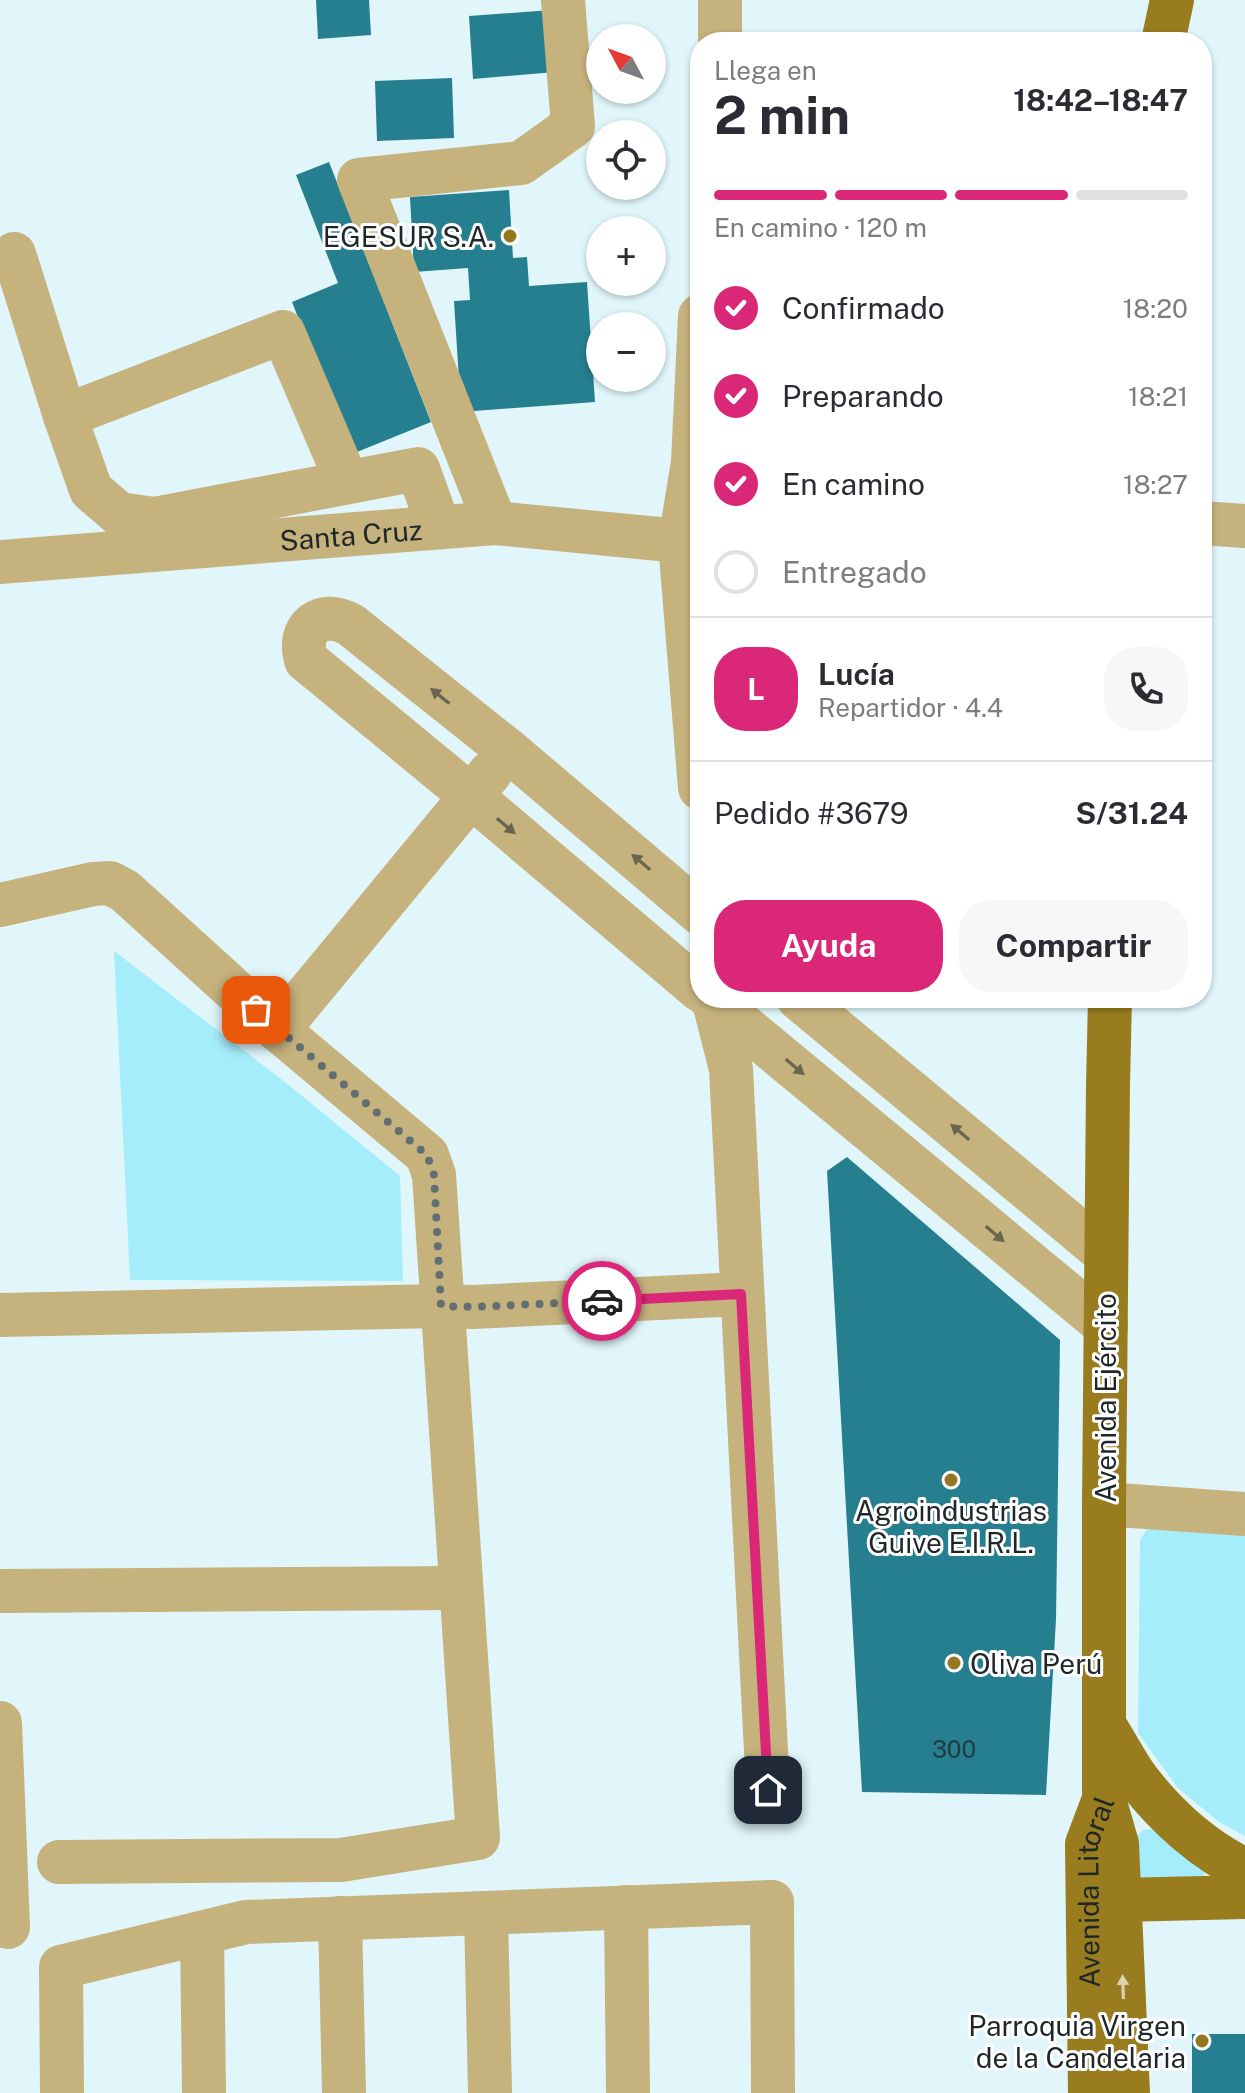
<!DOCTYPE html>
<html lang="es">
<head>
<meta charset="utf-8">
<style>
  body { margin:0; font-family:"Public Sans",sans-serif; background:#f7f7f7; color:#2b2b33; height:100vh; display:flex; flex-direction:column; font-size:30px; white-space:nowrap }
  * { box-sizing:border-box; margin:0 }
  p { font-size:26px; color:#7c7c81 }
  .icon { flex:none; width:44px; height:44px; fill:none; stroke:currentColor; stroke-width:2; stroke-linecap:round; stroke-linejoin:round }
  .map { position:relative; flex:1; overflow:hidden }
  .side { position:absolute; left:690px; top:32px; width:522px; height:976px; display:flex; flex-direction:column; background:#fff; border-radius:32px; box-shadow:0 2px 6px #0004 }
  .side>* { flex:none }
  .needle { width:52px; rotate:311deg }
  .tools { position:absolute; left:586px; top:24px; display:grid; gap:16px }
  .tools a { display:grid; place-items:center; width:80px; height:80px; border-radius:50%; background:#fff; box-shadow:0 2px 6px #0004; font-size:40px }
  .pin { position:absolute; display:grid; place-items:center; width:68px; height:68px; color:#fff; margin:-34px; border-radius:16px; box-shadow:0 4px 12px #0006 }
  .courier { position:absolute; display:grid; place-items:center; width:80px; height:80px; margin:-40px; border:6px solid #db2777; border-radius:50%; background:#fff; color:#222; box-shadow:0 2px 10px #0007 }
  .head em { font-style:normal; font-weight:700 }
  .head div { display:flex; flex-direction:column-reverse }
  .head { display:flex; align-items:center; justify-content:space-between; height:136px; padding:0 24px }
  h1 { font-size:52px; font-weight:700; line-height:60px }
  .bar { display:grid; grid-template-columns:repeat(4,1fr); gap:12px 8px; align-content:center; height:96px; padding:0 24px }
  .bar i { height:10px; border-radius:6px; background:#e1e1e2 }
  .bar .current { background:#db2777 }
  .bar p { grid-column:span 4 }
  .line { display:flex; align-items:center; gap:20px; padding:0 24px; border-top:2px solid #e1e1e2 }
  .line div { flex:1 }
  .round { display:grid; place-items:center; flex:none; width:84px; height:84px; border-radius:32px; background:#f7f7f7 }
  ol { padding:0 24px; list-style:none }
  li { display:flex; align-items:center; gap:24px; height:88px }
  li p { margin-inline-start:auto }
  li .icon { padding:8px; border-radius:50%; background:#db2777; color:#fff; stroke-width:4 }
  li:last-child { color:#7c7c81 }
  li i { width:44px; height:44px; border:4px solid #e1e1e2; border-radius:50% }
  .action { display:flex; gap:16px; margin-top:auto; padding:16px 24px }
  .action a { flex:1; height:92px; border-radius:32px; background:#db2777; color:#fff; font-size:32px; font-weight:700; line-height:92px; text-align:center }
  .action a+a { background:#f7f7f7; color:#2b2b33 }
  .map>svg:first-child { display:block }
  .green { fill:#a6edfb }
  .building { fill:#267f8e }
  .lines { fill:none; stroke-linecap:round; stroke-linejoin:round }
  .minor { stroke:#c5b27d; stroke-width:44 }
  .major { stroke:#997c1e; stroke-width:44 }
  .oneway { fill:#69654e }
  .oneway2 { fill:#dbd1b0 }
  .done { stroke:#626f72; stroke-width:8; stroke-dasharray:0 14.4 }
  .route { stroke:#db2777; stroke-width:10 }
  .poi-dot { fill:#93781f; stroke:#fff; stroke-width:3 }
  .labels { text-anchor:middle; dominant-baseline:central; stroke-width:6; stroke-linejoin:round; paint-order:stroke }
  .number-label { font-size:24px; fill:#203c42 }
  .poi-label { font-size:28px; fill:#1e2628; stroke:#fff; text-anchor:end }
  .street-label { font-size:28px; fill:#1e2628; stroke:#fff }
</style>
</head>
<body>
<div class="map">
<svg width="1245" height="2093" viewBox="0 0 1245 2093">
  <rect width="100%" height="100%" fill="#e0f6fb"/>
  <g class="green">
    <path d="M114,951L285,1082L400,1176L403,1281L130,1280Z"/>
    <path d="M1151,1523L1245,1532V1836L1219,1822L1178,1788L1138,1733L1140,1540Z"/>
    <path d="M1154,1829L1204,1862V1878L1144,1881L1134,1873L1136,1837L1143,1830Z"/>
  </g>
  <g class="building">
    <path d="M316,0H369L371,35L318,39Z"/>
    <path d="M551,10L555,72L473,79L469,16Z"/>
    <path d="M452,78L454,138L377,141L375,81Z"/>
    <path d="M329,162L431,422L352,454L292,302L338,283L296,175Z"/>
    <path d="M509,190L513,258L527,257L529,286L587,282L595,402L461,412L454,301L470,300L468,268L414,272L410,197Z"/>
    <path d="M847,1157L1060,1340L1056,1619L1046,1795L862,1792L827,1171Z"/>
    <rect x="1192" y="2034" width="53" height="59"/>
  </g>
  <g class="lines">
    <g class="minor">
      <path d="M720,0V42"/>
      <path d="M14,254L65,416L91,490L119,514L154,519L418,469L439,527"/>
      <path d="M700,316L693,462L680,542L700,788"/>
      <path d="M65,416L283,332L347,482"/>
      <path d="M495,523L359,180L521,163L573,126L563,0"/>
      <path d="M1202,523L1245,526"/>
      <path id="s1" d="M0,562L495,523L700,543"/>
      <path d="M0,905L93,884L110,883L125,891L278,1030L427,1155L434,1175L478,1838L341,1860L59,1862"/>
      <path d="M700,913L509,751L351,625C322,608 296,627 306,660L471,796L700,990"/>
      <path d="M710,998L1106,1326"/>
      <path d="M713,998L731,1069L768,1790"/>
      <path d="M798,998L1106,1254"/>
      <path d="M278,1030L490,773"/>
      <path d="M0,1315L441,1306L473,1307L741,1294"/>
      <path d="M1104,1504L1245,1514"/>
      <path d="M0,1591L460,1588"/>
      <path d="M0,1723L8,1927L0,1925"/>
      <path d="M626,1907L628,2093"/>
      <path d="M486,1913L490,2093"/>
      <path d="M340,1918L344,2093"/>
      <path d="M202,1933L204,2093"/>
      <path d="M62,2093L61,1967L246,1922L772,1902L773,2093"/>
    </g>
    <g class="major">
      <path d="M1163,42L1172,0"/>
      <path d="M1110,998L1108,1085L1104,1504V1799L1117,1844L1128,2093"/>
      <path d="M1106,1728C1117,1745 1127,1765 1139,1781C1167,1817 1204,1850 1245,1870"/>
      <path d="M1120,1900L1245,1897"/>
      <path id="s2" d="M1090,2093L1087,1844L1104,1799"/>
    </g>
  </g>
  <defs><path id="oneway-solid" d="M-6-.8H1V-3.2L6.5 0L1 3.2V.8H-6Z" transform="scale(2)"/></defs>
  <g class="oneway">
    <use href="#oneway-solid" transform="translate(440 696) rotate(-141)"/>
    <use href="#oneway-solid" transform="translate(506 826) rotate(40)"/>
    <use href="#oneway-solid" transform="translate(641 862) rotate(-140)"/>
    <use href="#oneway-solid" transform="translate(795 1067) rotate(40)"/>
    <use href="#oneway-solid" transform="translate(960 1132) rotate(-140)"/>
    <use href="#oneway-solid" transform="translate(995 1234) rotate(40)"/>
  </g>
  <use class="oneway2" href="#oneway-solid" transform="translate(1123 1987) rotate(-92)"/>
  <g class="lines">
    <path class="done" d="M256,1010L427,1155L434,1175L441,1306L473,1307L602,1301"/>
    <path class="route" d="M602,1301L741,1294L768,1790"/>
  </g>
  <g class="poi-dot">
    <circle cx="510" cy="236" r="8"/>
    <circle cx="951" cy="1480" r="8"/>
    <circle cx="954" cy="1663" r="8"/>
    <circle cx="1202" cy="2041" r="8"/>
  </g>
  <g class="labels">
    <g class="number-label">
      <text x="954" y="1749">300</text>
    </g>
    <g class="poi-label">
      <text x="494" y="236">EGESUR S.A.</text>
      <text x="951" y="1510" text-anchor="middle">Agroindustrias<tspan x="951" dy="32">Guive E.I.R.L.</tspan></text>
      <text x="970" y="1663" text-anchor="start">Oliva Perú</text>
      <text x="1186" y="2025">Parroquia Virgen<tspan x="1186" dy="32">de la Candelaria</tspan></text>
    </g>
    <g class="street-label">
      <text stroke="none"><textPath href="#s1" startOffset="352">Santa Cruz</textPath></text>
      <text transform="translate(1105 1398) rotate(-90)">Avenida Ejército</text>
      <text stroke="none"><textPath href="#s2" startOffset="202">Avenida Litoral</textPath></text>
    </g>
  </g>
</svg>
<div class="tools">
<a><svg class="needle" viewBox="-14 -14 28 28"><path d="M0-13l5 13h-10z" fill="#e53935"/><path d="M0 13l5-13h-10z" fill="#7c7c81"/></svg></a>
<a><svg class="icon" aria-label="locate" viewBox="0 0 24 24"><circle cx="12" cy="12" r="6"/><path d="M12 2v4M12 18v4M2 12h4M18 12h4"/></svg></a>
<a>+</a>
<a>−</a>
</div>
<div class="pin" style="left:256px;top:1010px;background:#ea580c"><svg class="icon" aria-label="bag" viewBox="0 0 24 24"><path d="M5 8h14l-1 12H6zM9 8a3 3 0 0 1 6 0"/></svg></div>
<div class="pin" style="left:768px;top:1790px;background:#1f2937"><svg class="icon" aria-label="home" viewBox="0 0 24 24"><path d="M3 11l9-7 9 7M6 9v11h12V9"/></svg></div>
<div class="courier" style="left:602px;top:1301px"><svg class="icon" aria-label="car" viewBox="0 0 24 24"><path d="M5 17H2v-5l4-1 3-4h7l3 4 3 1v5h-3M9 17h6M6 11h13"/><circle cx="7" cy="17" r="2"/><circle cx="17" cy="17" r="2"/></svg></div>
<section class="side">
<div class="head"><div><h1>2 min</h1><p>Llega en</p></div><em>18:42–18:47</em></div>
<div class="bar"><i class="current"></i><i class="current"></i><i class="current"></i><i></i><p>En camino · 120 m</p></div>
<ol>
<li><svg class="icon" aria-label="check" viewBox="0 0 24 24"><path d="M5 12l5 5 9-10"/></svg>Confirmado<p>18:20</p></li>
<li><svg class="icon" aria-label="check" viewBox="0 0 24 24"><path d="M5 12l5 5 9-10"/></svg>Preparando<p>18:21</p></li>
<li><svg class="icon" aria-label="check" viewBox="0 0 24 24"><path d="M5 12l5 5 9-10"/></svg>En camino<p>18:27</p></li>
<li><i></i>Entregado</li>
</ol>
<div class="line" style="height:144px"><b class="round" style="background:#db2777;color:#fff">L</b><div><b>Lucía</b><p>Repartidor · 4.4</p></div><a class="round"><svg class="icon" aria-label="phone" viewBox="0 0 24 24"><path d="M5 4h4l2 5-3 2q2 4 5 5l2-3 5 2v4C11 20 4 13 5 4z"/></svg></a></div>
<div class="line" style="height:104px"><div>Pedido #3679</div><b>S/31.24</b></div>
<div class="action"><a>Ayuda</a><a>Compartir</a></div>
</section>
</div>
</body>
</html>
